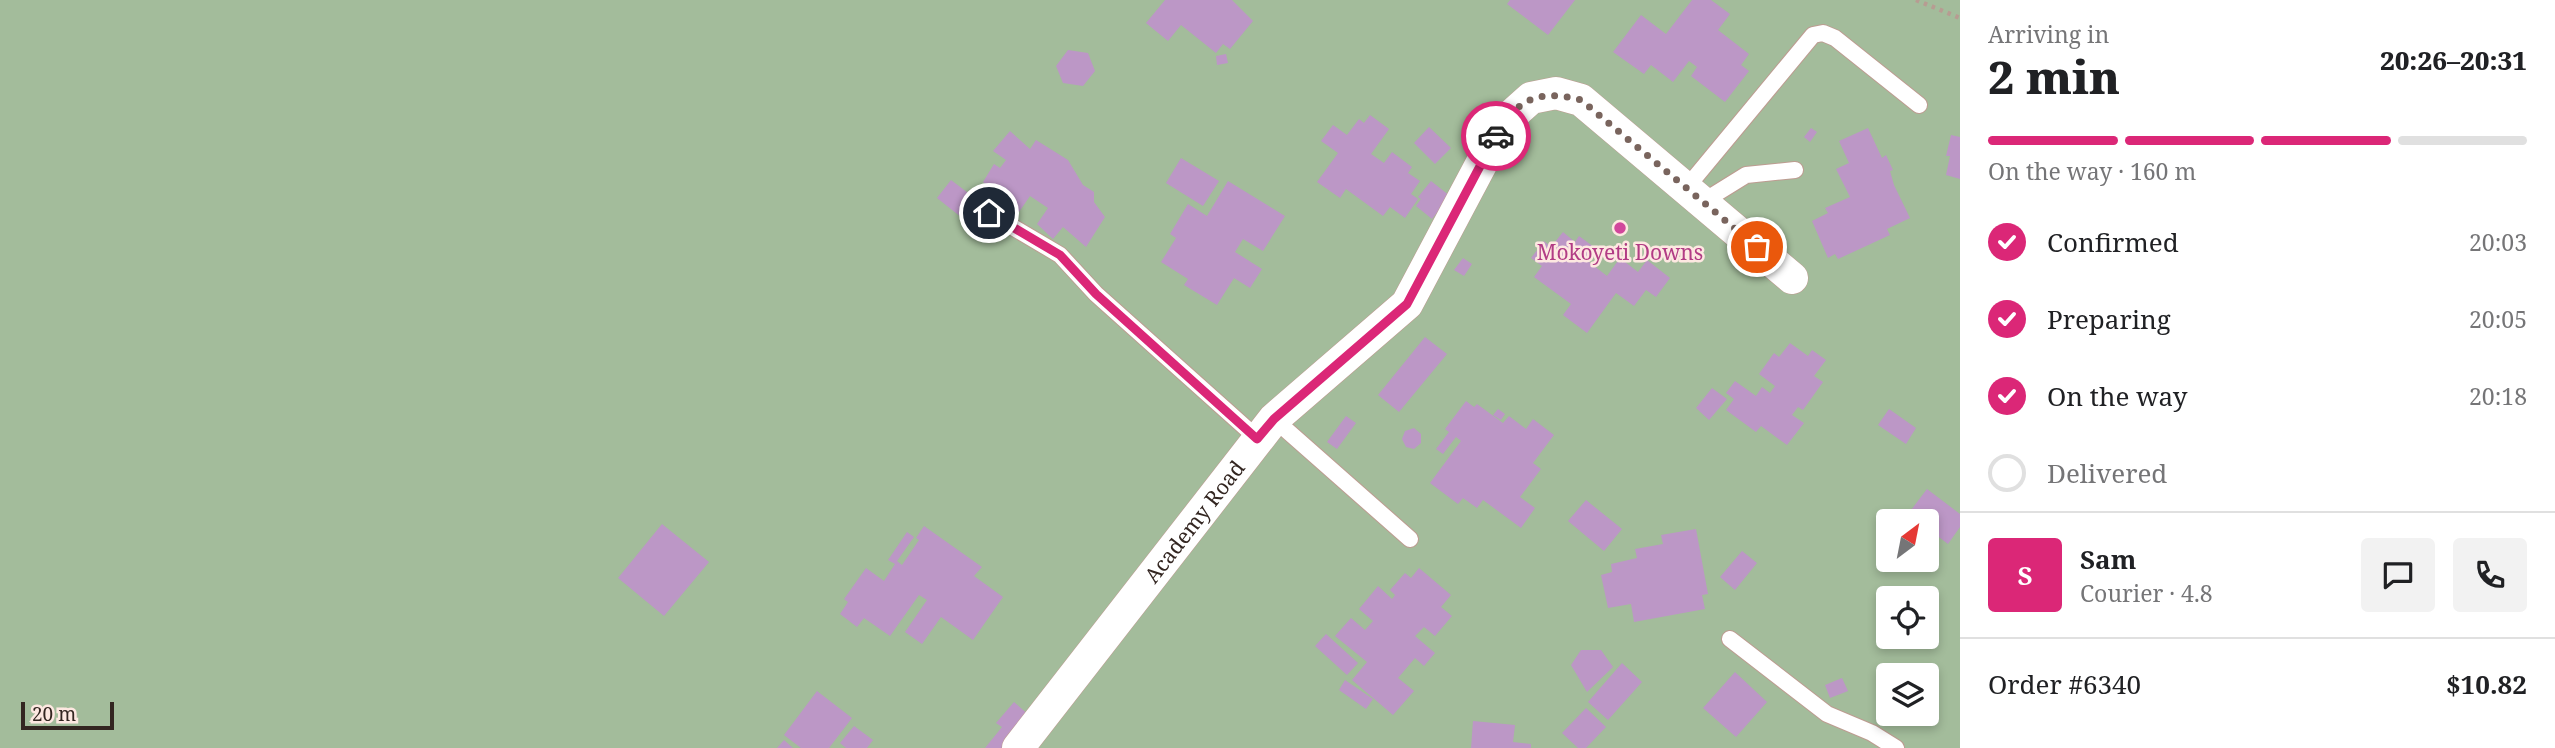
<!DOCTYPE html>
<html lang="en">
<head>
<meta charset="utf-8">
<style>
  body { margin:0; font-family:"Noto Serif",serif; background:#f2f2f2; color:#202124; height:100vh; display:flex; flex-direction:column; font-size:26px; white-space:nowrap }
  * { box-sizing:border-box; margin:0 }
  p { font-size:23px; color:#757577 }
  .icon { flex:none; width:38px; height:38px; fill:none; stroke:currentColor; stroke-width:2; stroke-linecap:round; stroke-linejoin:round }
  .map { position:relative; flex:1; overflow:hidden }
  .drawer { display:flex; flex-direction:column; background:#fff; width:595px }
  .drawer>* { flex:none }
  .needle { width:46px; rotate:32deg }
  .tools { position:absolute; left:1876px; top:509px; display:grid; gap:14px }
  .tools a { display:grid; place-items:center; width:63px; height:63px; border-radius:7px; background:#fff; box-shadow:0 4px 10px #0003; font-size:35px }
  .scale { position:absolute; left:21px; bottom:18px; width:93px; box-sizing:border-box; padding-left:7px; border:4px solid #332621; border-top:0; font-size:19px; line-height:24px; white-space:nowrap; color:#332621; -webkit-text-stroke:5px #fde8e1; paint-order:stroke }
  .pin { position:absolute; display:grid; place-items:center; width:60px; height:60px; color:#fff; margin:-30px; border:4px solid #fff; border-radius:50%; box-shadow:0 2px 7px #0007 }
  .courier { position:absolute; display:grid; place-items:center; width:70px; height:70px; margin:-35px; border:5px solid #db2777; border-radius:50%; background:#fff; color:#222; box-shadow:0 2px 9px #0007 }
  .headline em { font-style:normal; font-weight:800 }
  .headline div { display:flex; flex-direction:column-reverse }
  .headline { display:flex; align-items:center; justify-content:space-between; height:119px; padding:0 28px }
  h1 { font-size:46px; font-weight:800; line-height:52px }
  .bar { display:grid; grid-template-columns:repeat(4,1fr); gap:10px 7px; align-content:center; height:84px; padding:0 28px }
  .bar i { height:9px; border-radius:5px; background:#e0e0e0 }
  .bar .current { background:#db2777 }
  .bar p { grid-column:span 4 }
  .line { display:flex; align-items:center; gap:18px; padding:0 28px; border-top:2px solid #e0e0e0 }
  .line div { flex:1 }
  .round { display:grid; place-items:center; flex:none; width:74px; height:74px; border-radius:7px; background:#f2f2f2 }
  ol { padding:0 28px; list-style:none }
  li { display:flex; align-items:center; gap:21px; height:77px }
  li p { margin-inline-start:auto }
  li .icon { padding:7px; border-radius:50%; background:#db2777; color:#fff; stroke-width:4 }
  li:last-child { color:#757577 }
  li i { width:38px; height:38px; border:4px solid #e0e0e0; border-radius:50% }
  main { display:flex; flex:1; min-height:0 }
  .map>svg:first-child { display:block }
  .green { fill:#a3bc9b; fill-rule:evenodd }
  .building { fill:#bc97c6 }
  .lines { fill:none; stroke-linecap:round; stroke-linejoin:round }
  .service-casing { stroke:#bd9c91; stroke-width:18 }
  .minor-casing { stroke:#bd9c91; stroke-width:33 }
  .path { stroke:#b79c92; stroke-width:4.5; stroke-dasharray:3.5 5; stroke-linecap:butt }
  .service { stroke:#fff; stroke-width:16 }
  .minor { stroke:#fff; stroke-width:32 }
  .done { stroke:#79645d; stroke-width:7; stroke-dasharray:0 12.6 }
  .route { stroke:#db2777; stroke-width:9 }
  .hotel-dot { fill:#d1479c; stroke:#fde8e1; stroke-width:2.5 }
  .labels { text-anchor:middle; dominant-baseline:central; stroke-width:5; stroke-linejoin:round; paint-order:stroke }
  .hotel-label { font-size:21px; fill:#b23c85; stroke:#fde8e1 }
  .street-label { font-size:21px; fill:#332621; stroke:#fde8e1 }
</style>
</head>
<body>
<main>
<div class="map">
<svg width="1960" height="748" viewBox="0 0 1960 748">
  <rect width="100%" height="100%" fill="#fad8cc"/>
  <path class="green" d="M0,0H1960V748H0ZM1888,522H1927V560H1888ZM1888,598H1927V637H1888ZM1888,676H1927V714H1888Z"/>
  <g class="building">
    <path d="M1165,0H1232L1253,21L1230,49L1223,44L1216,53L1181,25L1168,41L1146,23Z"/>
    <path d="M1510,0H1575L1548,35L1507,4Z"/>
    <path d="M1692,0H1711L1730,14L1718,30L1749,54L1741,65L1749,71L1725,102L1691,76L1697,67L1689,61L1673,82L1651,65L1644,74L1613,52L1641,15L1666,34Z"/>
    <path d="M1068,50L1088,53L1095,71L1083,86L1063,83L1056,66Z"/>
    <path d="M1226,54L1228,63L1217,65L1216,56Z"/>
    <path d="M1370,115L1389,129L1371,154L1384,163L1392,152L1412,167L1408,173L1420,181L1411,194L1418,199L1405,218L1390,207L1383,216L1346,189L1340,198L1317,182L1338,153L1321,141L1333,125L1347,135L1359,119L1364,123Z"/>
    <path d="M1429,127L1451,148L1435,164L1414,143Z"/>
    <path d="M1811,128L1817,132L1810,142L1804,137Z"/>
    <path d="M1868,128L1882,158L1886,155L1893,170L1890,171L1894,185L1910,218L1887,229L1890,235L1838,259L1835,254L1828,258L1812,221L1828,213L1825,208L1850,197L1836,169L1849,163L1839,141Z"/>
    <path d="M1010,131L1030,149L1036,140L1068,160L1083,185L1094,192V202L1105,217L1086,247L1063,227L1053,239L1037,224L1048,208L1030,196L1019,212L983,182L994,164L1000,168L1006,160L993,151Z"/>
    <path d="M1951,135L1960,137V179L1946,175L1950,156H1946Z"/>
    <path d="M1181,158L1219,181L1203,206L1166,183Z"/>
    <path d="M951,180L980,202L966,221L937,198Z"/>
    <path d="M1228,181L1285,216L1263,251L1243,239L1235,252L1262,269L1250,288L1234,278L1217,305L1184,285L1188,279L1161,262L1176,238L1170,234L1188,204L1207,216Z"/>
    <path d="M1431,181L1450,196L1432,219L1416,206L1421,199L1418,197Z"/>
    <path d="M1563,232L1575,242L1579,236L1598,250L1589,262L1607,276L1620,258L1638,272L1647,260L1670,278L1656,297L1646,290L1634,306L1616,293L1587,333L1563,315L1571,304L1534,277L1542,266L1531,258L1544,241L1551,247Z"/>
    <path d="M1463,258L1472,264L1464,276L1454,270Z"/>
    <path d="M1425,337L1447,354L1399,412L1378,395Z"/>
    <path d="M1790,343L1808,356L1812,350L1826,360L1814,376L1823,382L1803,410L1798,407L1792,415L1804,423L1787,445L1761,426L1756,432L1726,410L1734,399L1726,393L1735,381L1756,396L1762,387L1770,393L1775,386L1759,374L1774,353L1779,357Z"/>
    <path d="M1712,388L1727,399L1709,420L1696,408Z"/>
    <path d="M1466,401L1474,407L1477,404L1503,423L1509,416L1526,429L1533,419L1554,435L1533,463L1541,469L1520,497L1535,508L1521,528L1483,500L1477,508L1463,498L1458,504L1430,483L1461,441L1456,437L1443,454L1436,449L1449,432L1445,429Z"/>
    <path d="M1498,409L1505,414L1501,420L1493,415Z"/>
    <path d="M1889,409L1916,428L1906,444L1878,425Z"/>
    <path d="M1346,416L1356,423L1337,449L1327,442Z"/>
    <path d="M1414,428L1421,434V443L1414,449L1406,447L1402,439L1405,431Z"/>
    <path d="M1927,489L1960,514V527L1948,544L1927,528V522H1918L1908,514Z"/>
    <path d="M1586,500L1622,529L1604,551L1568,521Z"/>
    <path d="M662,524L709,562L664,616L618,578Z"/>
    <path d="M924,526L982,567L974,576L1003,597L973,640L941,617L922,644L905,632L927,600L919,595L890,636L864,618L857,627L840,614L848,602L844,599L866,568L884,581L895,564L888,560L907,532L914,537L897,561L902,565L919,540L916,538Z"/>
    <path d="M1696,529L1708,594L1702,595L1705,609L1634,622L1631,604L1608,608L1601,575L1612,572L1611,564L1637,558L1635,549L1663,544L1661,535Z"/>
    <path d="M1742,551L1757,563L1735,590L1720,577Z"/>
    <path d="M1419,568L1451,595L1441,607L1452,616L1435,636L1424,627L1415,636L1435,653L1424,666L1415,658L1398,678L1414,691L1393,715L1352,680L1367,662L1335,636L1351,618L1365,630L1373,621L1359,609L1378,586L1392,599L1395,595L1390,590L1405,573L1411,578Z"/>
    <path d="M1326,634L1358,663L1347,675L1315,646Z"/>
    <path d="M1581,650H1601L1613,667L1587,692L1571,665Z"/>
    <path d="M1622,663L1642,682L1608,720L1588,702Z"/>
    <path d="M1735,672L1767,702L1736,737L1703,708Z"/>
    <path d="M1842,678L1848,691L1830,698L1825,685Z"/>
    <path d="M1345,680L1373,699L1366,709L1339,690Z"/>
    <path d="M817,691L852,718L829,748H801L784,735Z"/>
    <path d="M1014,702L1031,717L1005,748H985L1002,727L996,723Z"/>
    <path d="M1586,708L1606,727L1586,748H1578L1562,733Z"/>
    <path d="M1473,721L1515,725L1513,742L1531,744V748H1471Z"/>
    <path d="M854,726L873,740L867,748H846L840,743Z"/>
    <path d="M784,740L793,748H777Z"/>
  </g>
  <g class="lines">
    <defs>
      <g id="service">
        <path d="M1687,187L1813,35L1823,33L1835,38L1919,105"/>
        <path d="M1704,201L1746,175L1795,170"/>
        <path d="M989,213L1060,255L1096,294L1257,438"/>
        <path d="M1274,419L1410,539"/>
        <path d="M1730,639L1827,714L1872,733L1896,748"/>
      </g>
      <g id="minor">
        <path id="s1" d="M1018,748L1274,419L1407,304L1503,123L1531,98L1556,93L1581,100L1792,278"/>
      </g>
    </defs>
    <use href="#service" class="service-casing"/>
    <use href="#minor" class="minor-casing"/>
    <path class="path" d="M1916,0L1960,18"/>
    <use href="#service" class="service"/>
    <use href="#minor" class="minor"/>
  </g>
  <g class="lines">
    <path class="done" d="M1496,136C1516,98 1541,89 1581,100L1757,247"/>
    <path class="route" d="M989,213L1060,255L1096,294L1257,439L1274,419L1407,304L1496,136"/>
  </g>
  <circle class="hotel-dot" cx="1620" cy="228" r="7"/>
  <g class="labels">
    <g class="hotel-label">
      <text x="1620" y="252">Mokoyeti Downs</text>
    </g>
    <g class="street-label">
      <text stroke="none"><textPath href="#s1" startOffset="287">Academy Road</textPath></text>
    </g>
  </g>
</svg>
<div class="tools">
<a><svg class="needle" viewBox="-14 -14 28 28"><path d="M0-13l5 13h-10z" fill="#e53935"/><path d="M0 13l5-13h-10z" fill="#757577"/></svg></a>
<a><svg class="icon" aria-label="locate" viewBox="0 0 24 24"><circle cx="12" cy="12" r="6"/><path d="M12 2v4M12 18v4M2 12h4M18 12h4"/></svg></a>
<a><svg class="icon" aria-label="layers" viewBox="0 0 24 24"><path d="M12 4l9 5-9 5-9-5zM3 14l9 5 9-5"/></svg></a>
</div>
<div class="scale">20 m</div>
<div class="pin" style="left:1757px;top:247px;background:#ea580c"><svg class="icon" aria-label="bag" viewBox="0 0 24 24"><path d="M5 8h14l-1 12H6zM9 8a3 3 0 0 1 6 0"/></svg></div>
<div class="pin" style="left:989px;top:213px;background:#1f2937"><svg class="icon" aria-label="home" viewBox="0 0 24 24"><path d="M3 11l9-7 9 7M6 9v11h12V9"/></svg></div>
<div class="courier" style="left:1496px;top:136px"><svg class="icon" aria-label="car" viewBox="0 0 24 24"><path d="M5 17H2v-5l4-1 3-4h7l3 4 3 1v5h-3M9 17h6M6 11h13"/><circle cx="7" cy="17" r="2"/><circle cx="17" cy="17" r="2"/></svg></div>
</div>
<section class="drawer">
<div class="headline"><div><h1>2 min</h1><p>Arriving in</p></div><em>20:26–20:31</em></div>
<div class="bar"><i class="current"></i><i class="current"></i><i class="current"></i><i></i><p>On the way · 160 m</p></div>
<ol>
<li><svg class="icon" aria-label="check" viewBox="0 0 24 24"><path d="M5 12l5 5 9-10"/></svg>Confirmed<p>20:03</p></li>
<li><svg class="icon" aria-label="check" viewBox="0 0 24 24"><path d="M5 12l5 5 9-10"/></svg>Preparing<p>20:05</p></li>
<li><svg class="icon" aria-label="check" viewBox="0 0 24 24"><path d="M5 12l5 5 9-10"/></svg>On the way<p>20:18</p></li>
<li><i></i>Delivered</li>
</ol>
<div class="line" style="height:126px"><b class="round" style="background:#db2777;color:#fff">S</b><div><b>Sam</b><p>Courier · 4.8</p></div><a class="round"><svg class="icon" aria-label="chat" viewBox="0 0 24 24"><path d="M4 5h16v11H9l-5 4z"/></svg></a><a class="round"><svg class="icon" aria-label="phone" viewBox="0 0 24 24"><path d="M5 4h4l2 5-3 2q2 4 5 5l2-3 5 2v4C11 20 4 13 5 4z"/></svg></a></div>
<div class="line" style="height:91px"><div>Order #6340</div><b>$10.82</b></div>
</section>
</main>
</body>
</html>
